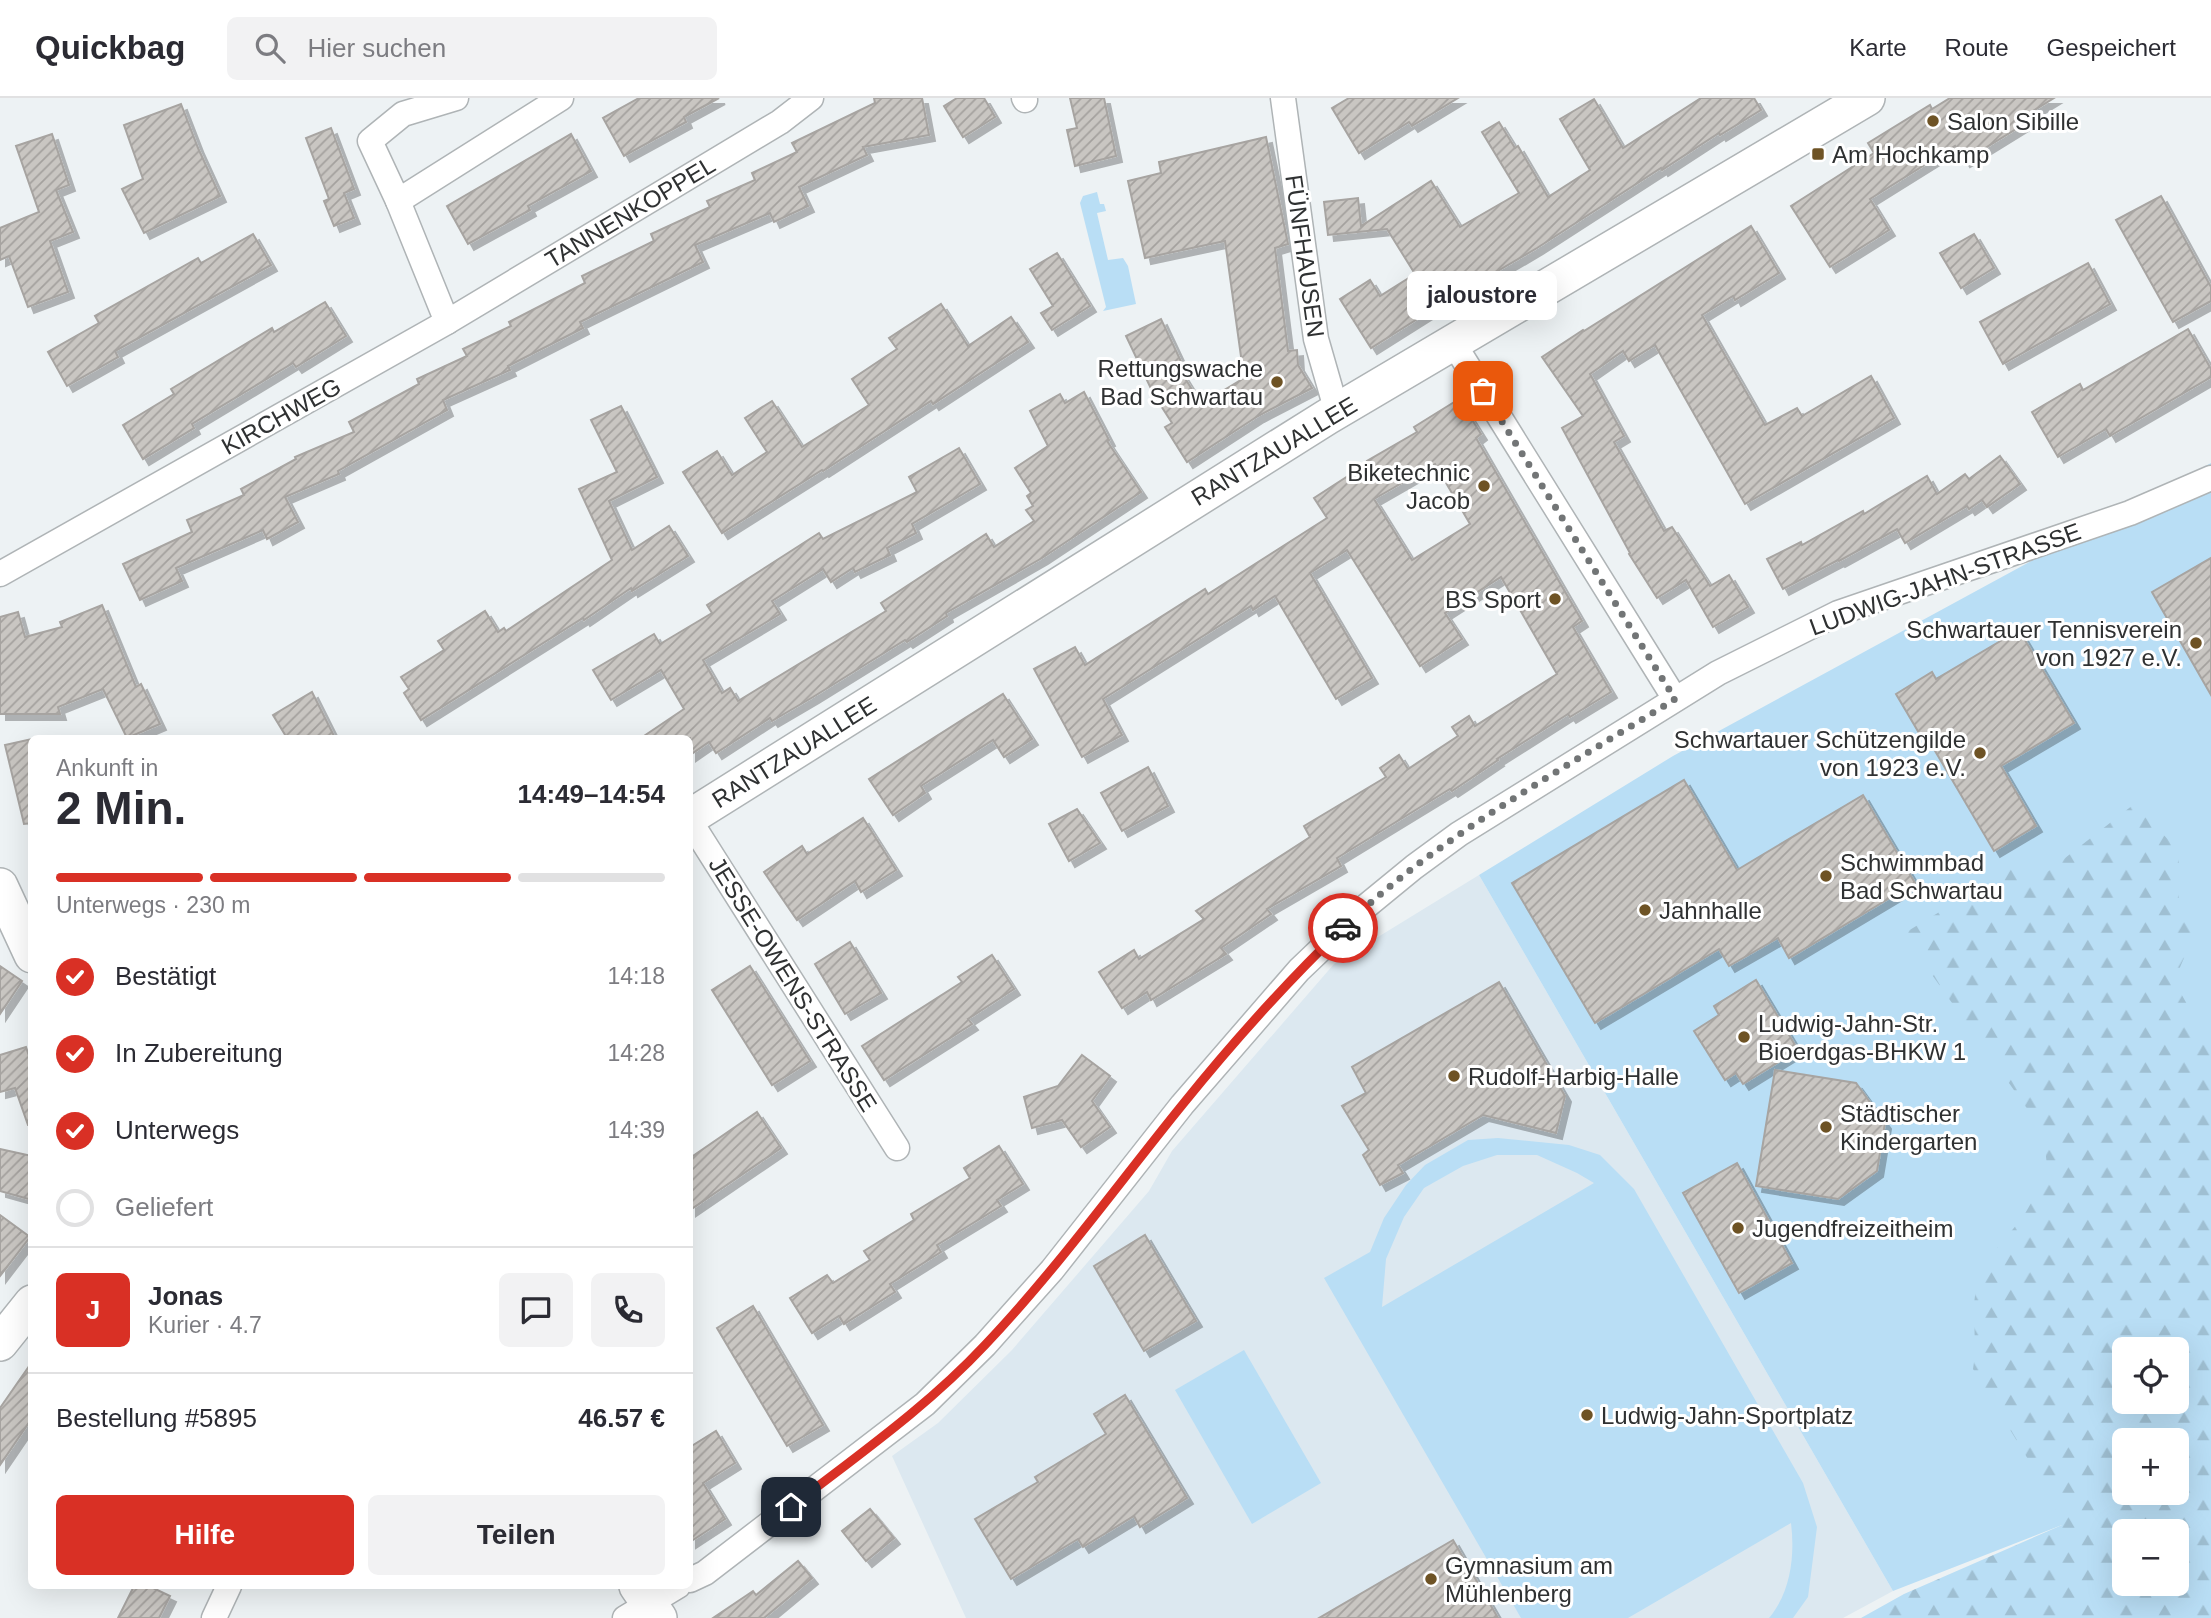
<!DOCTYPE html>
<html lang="de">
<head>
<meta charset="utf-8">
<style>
  body { margin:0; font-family:Arial,sans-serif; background:#f2f2f3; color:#2b2b33; height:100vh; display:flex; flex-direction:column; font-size:26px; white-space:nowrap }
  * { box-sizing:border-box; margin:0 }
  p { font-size:23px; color:#7c7c81 }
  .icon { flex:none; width:38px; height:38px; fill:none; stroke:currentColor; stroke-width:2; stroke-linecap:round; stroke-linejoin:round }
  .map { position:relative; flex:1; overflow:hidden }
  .sheet { position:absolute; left:28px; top:637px; width:665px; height:854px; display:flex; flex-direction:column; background:#fff; border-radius:10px; box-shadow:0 7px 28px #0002 }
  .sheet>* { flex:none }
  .controls { position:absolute; left:2112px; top:1239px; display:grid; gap:14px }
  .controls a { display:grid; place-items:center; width:77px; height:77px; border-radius:10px; background:#fff; box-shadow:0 7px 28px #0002; font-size:35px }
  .pin { position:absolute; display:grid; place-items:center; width:60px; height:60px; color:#fff; margin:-30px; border-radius:14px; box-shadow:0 4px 10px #0006 }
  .courier { position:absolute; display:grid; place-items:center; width:70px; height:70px; margin:-35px; border:5px solid #d93025; border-radius:50%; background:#fff; color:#222; box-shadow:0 2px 9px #0007 }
  .bubble { position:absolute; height:49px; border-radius:10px; background:#fff; box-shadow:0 7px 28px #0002; font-size:23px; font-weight:600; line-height:49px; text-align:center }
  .overview em { font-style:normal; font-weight:600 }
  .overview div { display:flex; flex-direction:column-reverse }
  .overview { display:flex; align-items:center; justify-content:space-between; height:119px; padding:0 28px }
  h1 { font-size:46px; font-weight:600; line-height:52px }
  .bar { display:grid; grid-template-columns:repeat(4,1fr); gap:10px 7px; align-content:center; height:84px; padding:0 28px }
  .bar i { height:9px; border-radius:5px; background:#e1e1e2 }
  .bar .selected { background:#d93025 }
  .bar p { grid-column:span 4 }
  .line { display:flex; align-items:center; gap:18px; padding:0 28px; border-top:2px solid #e1e1e2 }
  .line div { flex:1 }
  .round { display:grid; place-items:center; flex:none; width:74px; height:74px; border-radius:10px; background:#f2f2f3 }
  ol { padding:0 28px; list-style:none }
  li { display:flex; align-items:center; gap:21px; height:77px }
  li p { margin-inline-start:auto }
  li .icon { padding:7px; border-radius:50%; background:#d93025; color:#fff; stroke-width:4 }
  li:last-child { color:#7c7c81 }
  li i { width:38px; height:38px; border:4px solid #e1e1e2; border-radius:50% }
  .action { display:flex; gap:14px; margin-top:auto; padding:14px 28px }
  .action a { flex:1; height:80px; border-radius:10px; background:#d93025; color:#fff; font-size:28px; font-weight:600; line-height:80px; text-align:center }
  .action a+a { background:#f2f2f3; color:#2b2b33 }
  header { display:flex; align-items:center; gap:42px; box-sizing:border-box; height:98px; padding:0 35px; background:#fff; border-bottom:2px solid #e1e1e2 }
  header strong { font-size:33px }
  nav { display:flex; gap:38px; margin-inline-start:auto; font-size:24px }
  .search { width:490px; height:63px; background:#f2f2f3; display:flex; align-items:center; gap:18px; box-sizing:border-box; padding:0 24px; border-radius:10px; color:#7c7c81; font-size:26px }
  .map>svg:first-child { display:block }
  .built { fill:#dce8f0 }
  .grass { fill:#b9def5; fill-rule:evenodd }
  .forest { fill:url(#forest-firs); fill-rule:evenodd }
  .building { fill:url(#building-hatch); stroke:#a7a4a1; stroke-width:2; fill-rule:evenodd; filter:url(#shadow) }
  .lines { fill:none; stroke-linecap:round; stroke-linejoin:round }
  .street-casing { stroke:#afb4b6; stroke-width:27 }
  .secondary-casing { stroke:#afb4b6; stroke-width:38 }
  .street { stroke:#fff; stroke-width:24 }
  .secondary { stroke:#fff; stroke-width:35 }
  .done { stroke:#727576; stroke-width:7; stroke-dasharray:0 12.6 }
  .route { stroke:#d93025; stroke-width:9 }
  .poi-dot { fill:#6e5325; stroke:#fff; stroke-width:2.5 }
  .labels { text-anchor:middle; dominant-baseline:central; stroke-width:6; stroke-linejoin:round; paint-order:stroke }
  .poi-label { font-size:24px; fill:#2f3132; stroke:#fff; text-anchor:start }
  .street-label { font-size:24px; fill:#2f3132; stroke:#fff }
</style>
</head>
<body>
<header>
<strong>Quickbag</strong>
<div class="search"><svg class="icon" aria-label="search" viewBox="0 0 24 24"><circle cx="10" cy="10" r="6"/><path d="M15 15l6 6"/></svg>Hier suchen</div>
<nav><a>Karte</a><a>Route</a><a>Gespeichert</a></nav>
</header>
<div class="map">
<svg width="2211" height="1520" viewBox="0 0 2211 1520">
  <defs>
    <pattern id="forest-firs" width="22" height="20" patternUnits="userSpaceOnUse" patternTransform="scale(1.75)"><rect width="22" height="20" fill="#b9def5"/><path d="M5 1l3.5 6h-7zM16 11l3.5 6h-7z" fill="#9fbfd2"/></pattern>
    <pattern id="building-hatch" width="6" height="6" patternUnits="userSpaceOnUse" patternTransform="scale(1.75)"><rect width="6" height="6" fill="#c9c6c2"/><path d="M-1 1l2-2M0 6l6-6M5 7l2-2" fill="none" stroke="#a4a19e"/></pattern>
    <filter id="shadow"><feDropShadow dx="6" dy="6" stdDeviation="0" flood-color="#0004"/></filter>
  </defs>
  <rect width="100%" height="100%" fill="#edf2f4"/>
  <path class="built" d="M1479,777L1893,1493L1843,1520H966L892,1358L938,1325L1012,1252L1149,1093L1172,1053L1334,866Z"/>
  <g class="grass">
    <path d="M1097,94L1100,106H1104L1106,113L1097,115L1108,162L1123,160L1128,168L1136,206L1103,213L1106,209L1080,105L1083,98Z"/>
    <path d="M2211,365V1360L2177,1342H2124V1395L2062,1427L1893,1493L1479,777L1673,658ZM2124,1251H2177V1304H2124Z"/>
    <path d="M1498,1040L1569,1047L1600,1057L1634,1091L1803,1385L1817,1429L1808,1499L1793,1520H1769C1791,1494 1795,1457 1791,1425L1628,1520H1521L1324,1180L1370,1154L1384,1120L1406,1087L1425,1067L1468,1042ZM1497,1057H1537L1577,1075L1594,1085L1382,1209L1386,1161L1404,1119L1424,1090L1463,1068Z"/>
    <path d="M1244,1252L1321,1385L1252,1426L1175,1292Z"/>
  </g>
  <path class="forest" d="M2133,707L2179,752V801L2194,837L2174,883L2211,949V1520H1861L1904,1496L2062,1427L2051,1399L1973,1271L1975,1257L1974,1206L1978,1173L2023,1119L2048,1076L2043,1033L1903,836L2022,764L2042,778ZM2124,1251H2177V1304H2124ZM2177,1342V1395H2124V1342ZM2124,1433H2177V1486H2124Z"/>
  <g class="building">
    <path d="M639,0H719L684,19L686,24L624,58L603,20Z"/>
    <path d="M874,0H922L929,37L863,49L867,57L799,89L808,108L774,124L770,115L695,147L703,164L580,224L583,230L508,268L510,272L443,302L447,312L338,373L339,376L285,399L298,424L267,441L263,432L176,470L182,483L140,502L123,466L192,434L187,422L244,397L241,391L296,361L295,359L354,334L349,324L419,286L417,281L467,258L463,251L511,228L509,224L585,185L582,178L654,143L651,136L710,109L707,103L755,82L752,75L797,54L792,45L875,5Z"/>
    <path d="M957,0H984L995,19L963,39L944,8Z"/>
    <path d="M1070,0H1104L1116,58L1075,68L1067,32L1077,30Z"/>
    <path d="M1349,0H1458L1412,28L1409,24L1359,55L1332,10Z"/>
    <path d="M1701,0H1754L1761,12L1720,37L1719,35L1662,72L1661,70L1537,150L1438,208L1371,250L1340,201L1370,182L1380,198L1415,176L1387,131L1328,137L1324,104L1358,100L1361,128L1431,83L1460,129L1519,95L1482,34L1499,24L1515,50L1518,48L1548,99L1590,72L1560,21L1594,1L1623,50Z"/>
    <path d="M1950,0H2054L2025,18L2029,23L1964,63L1955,48L1870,101L1889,132L1830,169L1791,108L1874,55L1868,45L1930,7L1932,11Z"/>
    <path d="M181,6L198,50L220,98L144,135L122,91L143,81L124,27Z"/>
    <path d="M331,30L354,91L344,95L354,120L334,128L324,103L329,101L306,40Z"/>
    <path d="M52,36L69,87L56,92L73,134L50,143L68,194L28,209L9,158L0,162V130L39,114L16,48Z"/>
    <path d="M571,36L591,73L528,108L530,112L468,146L447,108Z"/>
    <path d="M1266,39L1288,146L1275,150L1288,253L1297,252L1298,267L1312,290L1258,318L1187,364L1165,329L1172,325L1154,297L1126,238L1161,221L1185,272L1181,274L1201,306L1244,280L1225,143L1145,160L1128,83L1161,75L1159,64Z"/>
    <path d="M2161,98L2211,189V203L2173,224L2116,122Z"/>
    <path d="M1751,128L1779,175L1735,202L1733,198L1702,217L1765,327L1797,310L1802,318L1871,278L1894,320L1745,406L1655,247L1629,263L1623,253L1590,276L1624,338L1614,344L1664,433L1672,429L1710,488L1729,477L1748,509L1713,529L1686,482L1657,500L1629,456L1630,455L1562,330L1583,318L1542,259L1583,232L1584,233Z"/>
    <path d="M253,136L271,167L115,253L118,259L67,288L48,254L99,225L95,218L198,160L201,165Z"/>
    <path d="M1974,136L1994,170L1961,190L1940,155Z"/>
    <path d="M1057,155L1090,208L1052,232L1041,215L1053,208L1030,171Z"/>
    <path d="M2088,165L2110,206L2003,266L1980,224Z"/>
    <path d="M325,204L346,238L296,269L293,265L192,326L194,330L143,361L123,327L174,296L171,291L272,230L274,234Z"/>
    <path d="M941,206L968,248L1011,219L1028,244L933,306L931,303L823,373L822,372L722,435L683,374L717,353L732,377L767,354L745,320L772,303L802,349L869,307L852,281L897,251L889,240Z"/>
    <path d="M2188,231L2211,271V279L2110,338L2106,331L2058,359L2032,314L2080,286L2083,292Z"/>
    <path d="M1084,294L1109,342L1107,343L1141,394L1042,460L946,515L947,518L907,544L905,542L813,599L772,623L770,620L716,655L709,644L690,657V640H641L684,611L661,572L611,602L593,572L654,536L660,546L712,515L707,507L819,435L823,441L917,394L909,379L959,350L980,386L912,426L916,435L887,450L890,457L855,474L853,470L831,484L823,471L772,503L780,516L703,562L722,595L730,590L738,603L886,513L881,505L986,436L994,449L1034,423L1026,412L1033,408L1027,398L1031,395L1015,370L1048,348L1030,313L1060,296L1065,305Z"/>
    <path d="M1459,301L1481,336L1476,340L1582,523L1573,529L1611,594L1570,619L1568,616L1497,661L1498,662L1452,693L1450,691L1337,760L1341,768L1267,811L1271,816L1221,850L1226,856L1151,902L1147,894L1122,910L1099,874L1134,852L1139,861L1204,821L1196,813L1310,739L1304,728L1386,679L1380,670L1399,657L1408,671L1458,638L1452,629L1469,618L1475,628L1557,576L1501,479L1445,515L1462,541L1420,568L1347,452L1310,475L1372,580L1336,601L1275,498L1253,512L1251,508L1103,601L1122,637L1082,659L1034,571L1075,549L1085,567L1205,491L1208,496L1327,420L1314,400L1368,365L1367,363L1417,334L1414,329ZM1435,366L1470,426L1412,462L1374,401Z"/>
    <path d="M621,308L657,379L609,403L632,452L669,428L688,458L632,493L631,490L584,522L583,520L421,622L404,595L409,591L401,579L444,552L438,543L485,513L498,534L504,530L506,533L612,462L579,391L617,374L591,322Z"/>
    <path d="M2000,358L2020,386L1987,409L1982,402L1969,411L1967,408L1905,445L1897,431L1839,463L1838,462L1783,491L1767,461L1801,444L1802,447L1863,413L1864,416L1927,378L1937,396L1965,376L1969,381Z"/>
    <path d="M2211,460V597L2152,494Z"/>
    <path d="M102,507L136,589L141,586L160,626L127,640L103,591L58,609L60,616H0V519L18,514L25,539L62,529L60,524Z"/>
    <path d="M2019,532L2074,625L2001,668L2036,728L1994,753L1928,641L1922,640L1896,596L1932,574L1936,581Z"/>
    <path d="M312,594L335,640H287L273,617Z"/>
    <path d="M1003,596L1032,641L1004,659L993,642L921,688L925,695L893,717L869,681Z"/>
    <path d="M32,641V725L24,726L5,647Z"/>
    <path d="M1148,669L1168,708L1122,733L1101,695Z"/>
    <path d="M1684,682L1737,772L1863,697L1915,785L1789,860L1778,840L1729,868L1719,851L1595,925L1512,785Z"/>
    <path d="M1077,711L1100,745L1069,763L1049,726Z"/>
    <path d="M863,720L896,772L861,794L855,783L797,822L764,774L802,748L807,756Z"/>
    <path d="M850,844L881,895L845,916L815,866Z"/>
    <path d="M992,857L1014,891L968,921L972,926L884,982L862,948L962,884L958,879Z"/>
    <path d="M0,868L22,883L0,916Z"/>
    <path d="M750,868L810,963L772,987L712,892Z"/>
    <path d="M1756,882L1798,952L1743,986L1736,975L1725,982L1694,933L1719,917L1714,908Z"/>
    <path d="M1499,884L1565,998L1556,1035L1483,1017L1398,1067L1403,1075L1380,1087L1363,1057L1369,1052L1342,1008L1366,995L1352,969Z"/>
    <path d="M26,949L32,967V1027H28L15,990L0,994V957Z"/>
    <path d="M1082,957L1110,978L1092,1003L1110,1029L1081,1049L1062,1022L1032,1030L1024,999L1058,988Z"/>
    <path d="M1775,972L1856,985L1885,1025L1877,1073L1838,1101L1756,1088Z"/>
    <path d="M757,1014L781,1050L690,1112V1060Z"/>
    <path d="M999,1048L1023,1086L997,1102L1001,1108L937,1147L941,1154L890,1186L895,1194L844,1226L839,1218L812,1235L790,1200L827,1177L833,1185L870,1162L864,1153L914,1122L911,1116L970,1080L964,1070Z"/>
    <path d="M0,1051L32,1058V1102L0,1093Z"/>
    <path d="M1737,1065L1792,1165L1739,1195L1683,1095Z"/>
    <path d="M0,1117L30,1139L0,1178Z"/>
    <path d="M1145,1137L1196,1223L1144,1253L1094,1168Z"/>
    <path d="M753,1208L823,1327L787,1348L717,1230Z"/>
    <path d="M32,1264V1320L0,1367V1310Z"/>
    <path d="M1125,1297L1187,1400L1140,1429L1134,1418L1083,1449L1078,1441L1011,1481L975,1421L1038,1384L1035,1379L1106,1336L1094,1316Z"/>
    <path d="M716,1333L735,1365L703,1385L725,1421L690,1444V1349Z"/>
    <path d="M870,1411L894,1440L866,1463L842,1433Z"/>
    <path d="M1453,1442L1498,1520H1319Z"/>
    <path d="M798,1463L812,1480L764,1520H713L753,1493L756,1497Z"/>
    <path d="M134,1488H149L170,1498L159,1520H118Z"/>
  </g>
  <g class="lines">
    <defs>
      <g id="street">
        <path d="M1024,0L1025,2"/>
        <path d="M1283,0L1316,241L1337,314"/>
        <path d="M398,103L561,0"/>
        <path d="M447,224L780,24L811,0"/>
        <path d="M1454,246L1675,601"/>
        <path d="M0,476L447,224L398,103L370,43L403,16L456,0"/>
        <path d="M690,723L897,1050"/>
        <path d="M690,1482L705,1475L925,1306L985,1247L1052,1172L1182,1007L1299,872L1364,810L1414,769L1459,736L1718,575L1838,515L2130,415L2211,380"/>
        <path d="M214,1520L229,1488"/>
        <path d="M625,1520L678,1488"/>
      </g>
      <g id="secondary">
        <path d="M690,719L1327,319L1867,0"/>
        <path d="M0,788L32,857"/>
        <path d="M0,1245L32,1205"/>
        <path d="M637,1488L659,1520"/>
      </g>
    </defs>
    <use href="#street" class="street-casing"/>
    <use href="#secondary" class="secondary-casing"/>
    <use href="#street" class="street"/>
    <use href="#secondary" class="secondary"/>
  </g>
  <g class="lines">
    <path class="done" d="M1343,830C1438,738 1564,671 1675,601L1483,293"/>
    <path class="route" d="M791,1409C858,1357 927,1309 985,1247C1057,1171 1118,1086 1183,1006C1233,944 1286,885 1343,830"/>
  </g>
  <g class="poi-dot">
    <circle cx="1933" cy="23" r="7"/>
    <rect x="1811" y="49" width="14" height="14" rx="3.5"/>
    <circle cx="1277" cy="284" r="7"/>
    <circle cx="1484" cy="388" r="7"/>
    <circle cx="1555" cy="501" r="7"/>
    <circle cx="2196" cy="545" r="7"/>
    <circle cx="1980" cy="655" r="7"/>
    <circle cx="1826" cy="778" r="7"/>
    <circle cx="1645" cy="812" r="7"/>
    <circle cx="1744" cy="939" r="7"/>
    <circle cx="1454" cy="978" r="7"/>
    <circle cx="1826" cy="1029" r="7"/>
    <circle cx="1738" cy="1130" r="7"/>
    <circle cx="1587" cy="1317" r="7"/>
    <circle cx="1431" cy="1481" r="7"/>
  </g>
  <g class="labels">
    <g class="poi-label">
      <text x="1947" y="23">Salon Sibille</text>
      <text x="1832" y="56">Am Hochkamp</text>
      <text x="1263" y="270" text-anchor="end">Rettungswache<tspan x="1263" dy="28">Bad Schwartau</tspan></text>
      <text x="1470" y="374" text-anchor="end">Biketechnic<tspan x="1470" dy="28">Jacob</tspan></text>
      <text x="1541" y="501" text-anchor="end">BS Sport</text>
      <text x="2182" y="531" text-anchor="end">Schwartauer Tennisverein<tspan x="2182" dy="28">von 1927 e.V.</tspan></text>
      <text x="1966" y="641" text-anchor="end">Schwartauer Schützengilde<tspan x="1966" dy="28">von 1923 e.V.</tspan></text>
      <text x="1840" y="764">Schwimmbad<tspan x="1840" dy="28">Bad Schwartau</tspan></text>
      <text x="1659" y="812">Jahnhalle</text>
      <text x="1758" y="925">Ludwig-Jahn-Str.<tspan x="1758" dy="28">Bioerdgas-BHKW 1</tspan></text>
      <text x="1468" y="978">Rudolf-Harbig-Halle</text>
      <text x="1840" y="1015">Städtischer<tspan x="1840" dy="28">Kindergarten</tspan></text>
      <text x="1752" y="1130">Jugendfreizeitheim</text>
      <text x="1601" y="1317">Ludwig-Jahn-Sportplatz</text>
      <text x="1445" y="1467">Gymnasium am<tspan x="1445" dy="28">Mühlenberg</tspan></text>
    </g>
    <g class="street-label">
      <text transform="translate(630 114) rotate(-31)">TANNENKOPPEL</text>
      <text transform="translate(1305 158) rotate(82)">FÜNFHAUSEN</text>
      <text transform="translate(281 318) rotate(-29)">KIRCHWEG</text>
      <text transform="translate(1274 353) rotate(-31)">RANTZAUALLEE</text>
      <text transform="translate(1945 481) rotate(-20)">LUDWIG-JAHN-STRASSE</text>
      <text transform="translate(794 654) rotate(-32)">RANTZAUALLEE</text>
      <text transform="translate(793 886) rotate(58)">JESSE-OWENS-STRASSE</text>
    </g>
  </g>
</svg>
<div class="controls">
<a><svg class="icon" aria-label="locate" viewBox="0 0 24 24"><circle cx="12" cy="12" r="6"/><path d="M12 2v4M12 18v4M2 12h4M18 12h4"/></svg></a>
<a>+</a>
<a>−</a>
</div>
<div class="pin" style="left:1483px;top:293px;background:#ea580c"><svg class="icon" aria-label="bag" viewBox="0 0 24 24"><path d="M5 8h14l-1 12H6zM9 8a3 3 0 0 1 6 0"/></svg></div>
<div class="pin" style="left:791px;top:1409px;background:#1f2937"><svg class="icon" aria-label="home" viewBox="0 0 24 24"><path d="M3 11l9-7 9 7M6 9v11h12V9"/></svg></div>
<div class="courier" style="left:1343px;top:830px"><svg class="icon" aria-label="car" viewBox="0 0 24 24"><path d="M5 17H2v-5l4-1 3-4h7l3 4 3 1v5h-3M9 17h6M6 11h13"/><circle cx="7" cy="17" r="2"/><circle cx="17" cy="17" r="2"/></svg></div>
<div class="bubble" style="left:1407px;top:173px;width:150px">jaloustore</div>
<section class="sheet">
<div class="overview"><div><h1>2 Min.</h1><p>Ankunft in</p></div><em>14:49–14:54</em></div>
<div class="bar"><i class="selected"></i><i class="selected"></i><i class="selected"></i><i></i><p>Unterwegs · 230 m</p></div>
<ol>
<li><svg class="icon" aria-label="check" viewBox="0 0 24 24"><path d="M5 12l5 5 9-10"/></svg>Bestätigt<p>14:18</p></li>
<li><svg class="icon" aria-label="check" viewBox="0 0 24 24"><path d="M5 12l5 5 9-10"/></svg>In Zubereitung<p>14:28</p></li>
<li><svg class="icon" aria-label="check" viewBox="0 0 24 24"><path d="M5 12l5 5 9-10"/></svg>Unterwegs<p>14:39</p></li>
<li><i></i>Geliefert</li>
</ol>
<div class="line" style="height:126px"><b class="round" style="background:#d93025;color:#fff">J</b><div><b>Jonas</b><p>Kurier · 4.7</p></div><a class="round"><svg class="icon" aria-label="chat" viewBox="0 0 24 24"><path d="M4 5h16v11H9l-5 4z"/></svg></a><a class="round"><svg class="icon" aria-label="phone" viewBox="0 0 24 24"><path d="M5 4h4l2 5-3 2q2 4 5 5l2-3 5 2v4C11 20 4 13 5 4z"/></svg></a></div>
<div class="line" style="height:91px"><div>Bestellung #5895</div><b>46.57 €</b></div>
<div class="action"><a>Hilfe</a><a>Teilen</a></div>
</section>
</div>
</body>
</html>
